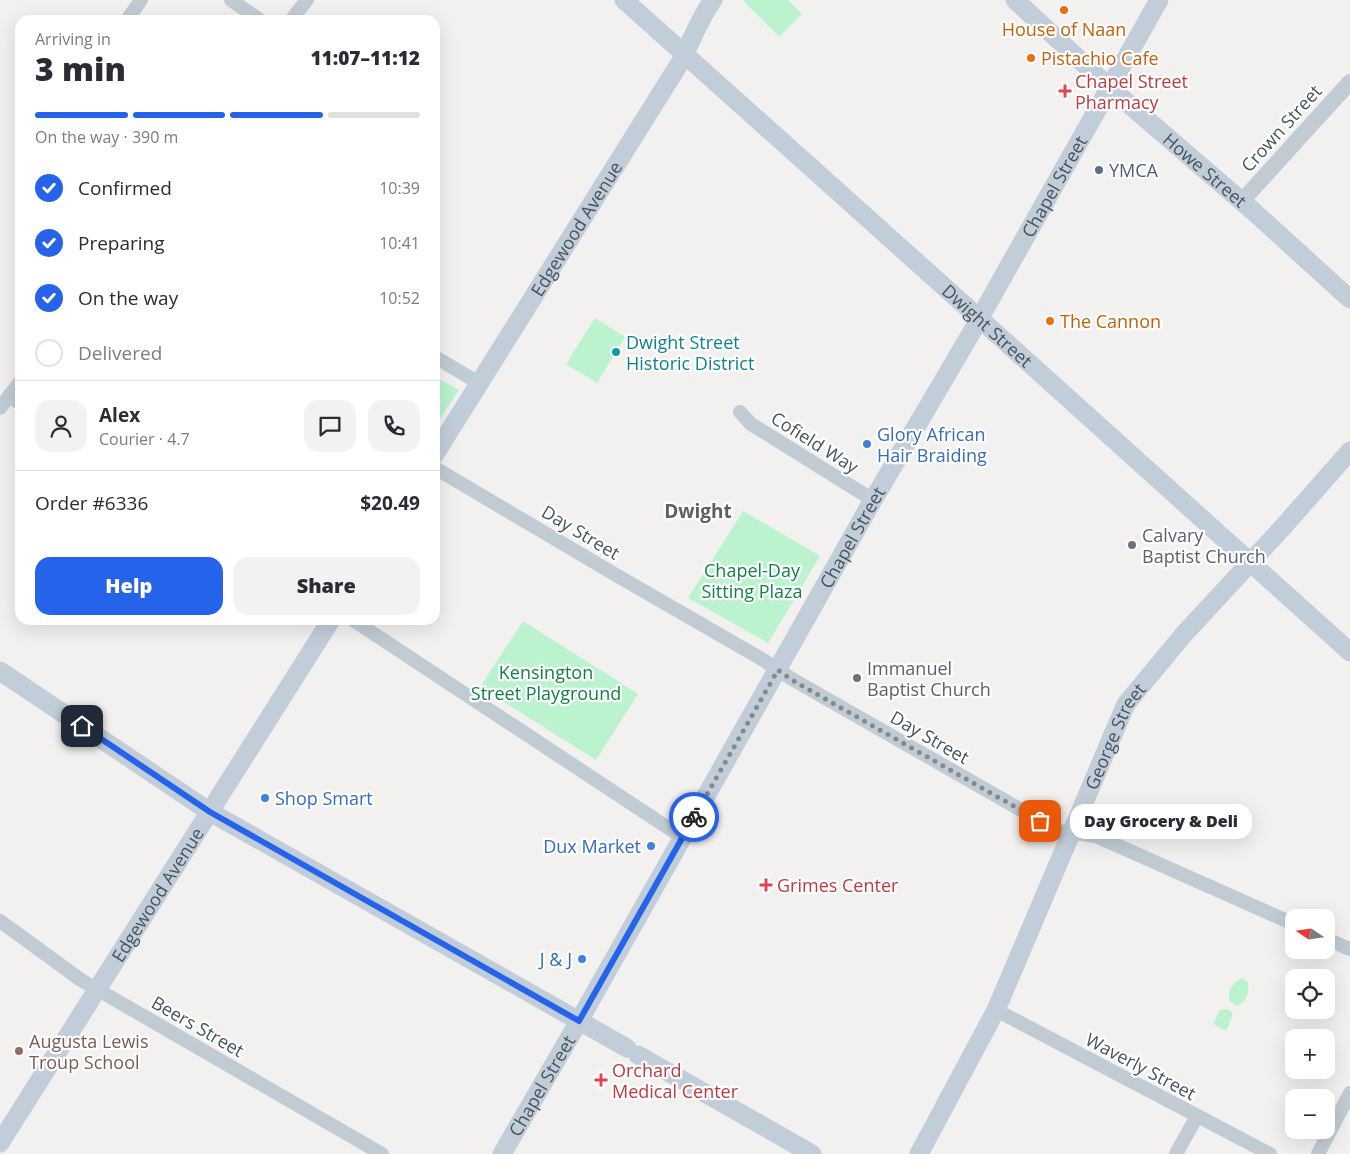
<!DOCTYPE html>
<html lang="en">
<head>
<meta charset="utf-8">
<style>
  body { margin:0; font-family:"Open Sans",sans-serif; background:#f2f2f3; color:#2b2b33; height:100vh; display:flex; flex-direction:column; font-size:19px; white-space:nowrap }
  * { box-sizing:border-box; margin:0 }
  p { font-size:16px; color:#7c7c81 }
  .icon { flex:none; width:28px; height:28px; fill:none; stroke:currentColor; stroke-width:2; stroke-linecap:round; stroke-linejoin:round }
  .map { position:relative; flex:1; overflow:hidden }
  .drawer { position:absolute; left:15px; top:15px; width:425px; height:610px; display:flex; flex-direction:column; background:#fff; border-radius:15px; box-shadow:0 5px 20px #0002 }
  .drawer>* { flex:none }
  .needle { width:32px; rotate:283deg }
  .buttons { position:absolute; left:1285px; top:909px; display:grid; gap:10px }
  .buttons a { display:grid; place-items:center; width:50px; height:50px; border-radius:10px; background:#fff; box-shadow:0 5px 20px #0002; font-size:25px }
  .pin { position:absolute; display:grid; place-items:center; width:42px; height:42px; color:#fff; margin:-21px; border-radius:10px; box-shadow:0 2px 8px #0006 }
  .courier { position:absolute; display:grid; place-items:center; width:50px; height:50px; margin:-25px; border:4px solid #2563eb; border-radius:50%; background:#fff; color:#222; box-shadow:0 1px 6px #0007 }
  .bubble { position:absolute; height:35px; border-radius:15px; background:#fff; box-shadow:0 5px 20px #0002; font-size:16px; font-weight:800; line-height:35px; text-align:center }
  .overview em { font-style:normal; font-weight:800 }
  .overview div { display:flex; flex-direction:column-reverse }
  .overview { display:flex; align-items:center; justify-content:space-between; height:85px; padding:0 20px }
  h1 { font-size:32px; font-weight:800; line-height:38px }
  .bar { display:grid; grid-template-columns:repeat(4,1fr); gap:8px 5px; align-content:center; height:60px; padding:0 20px }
  .bar i { height:6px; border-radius:4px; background:#e1e1e2 }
  .bar .on { background:#2563eb }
  .bar p { grid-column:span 4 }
  .line { display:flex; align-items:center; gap:12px; padding:0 20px; border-top:1px solid #e1e1e2 }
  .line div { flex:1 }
  .round { display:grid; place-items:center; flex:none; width:52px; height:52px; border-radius:15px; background:#f2f2f3 }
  ol { padding:0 20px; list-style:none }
  li { display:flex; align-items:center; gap:15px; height:55px }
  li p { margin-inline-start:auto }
  li .icon { padding:5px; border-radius:50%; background:#2563eb; color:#fff; stroke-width:4 }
  li:last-child { color:#7c7c81 }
  li i { width:28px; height:28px; border:2px solid #e1e1e2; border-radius:50% }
  .action { display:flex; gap:10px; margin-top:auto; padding:10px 20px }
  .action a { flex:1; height:58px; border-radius:15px; background:#2563eb; color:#fff; font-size:20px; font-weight:800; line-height:58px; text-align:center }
  .action a+a { background:#f2f2f3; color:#2b2b33 }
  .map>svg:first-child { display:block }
  .green { fill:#bbf3cf }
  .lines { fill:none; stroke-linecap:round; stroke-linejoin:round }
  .minor { stroke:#c0cbd3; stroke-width:14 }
  .tertiary { stroke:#c0cbd3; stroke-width:16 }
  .secondary { stroke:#c1ceda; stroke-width:19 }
  .done { stroke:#838b92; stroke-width:5; stroke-dasharray:0 9 }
  .route { stroke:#2563eb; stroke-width:6 }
  .food-dot { fill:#e8710a; stroke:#fff; stroke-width:2 }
  .health-dot { fill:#e0444e; stroke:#fff; stroke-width:2 }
  .service-dot { fill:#5c6f8a; stroke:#fff; stroke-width:2 }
  .culture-dot { fill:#0f9aa8; stroke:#fff; stroke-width:2 }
  .shop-dot { fill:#3f7fe0; stroke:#fff; stroke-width:2 }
  .worship-dot { fill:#6b7280; stroke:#fff; stroke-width:2 }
  .education-dot { fill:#8d6e63; stroke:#fff; stroke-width:2 }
  .labels { text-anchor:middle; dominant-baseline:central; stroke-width:4.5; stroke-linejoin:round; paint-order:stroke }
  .food-label { font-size:18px; fill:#c56008; stroke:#fff; text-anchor:start }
  .health-label { font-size:18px; fill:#be3a42; stroke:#fff; text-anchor:start }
  .street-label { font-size:18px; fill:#46545f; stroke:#fff }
  .service-label { font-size:18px; fill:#4e5e75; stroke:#fff; text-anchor:start }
  .culture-label { font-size:18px; fill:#0d838f; stroke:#fff; text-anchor:start }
  .shop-label { font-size:18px; fill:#366cbe; stroke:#fff; text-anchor:start }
  .worship-label { font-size:18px; fill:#5b616d; stroke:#fff; text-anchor:start }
  .park-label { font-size:18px; fill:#0f8345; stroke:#fff }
  .education-label { font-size:18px; fill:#785e54; stroke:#fff; text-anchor:start }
  .neighbourhood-label { font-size:19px; font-weight:bold; fill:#5c6166; stroke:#fff }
</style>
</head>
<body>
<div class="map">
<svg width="1350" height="1154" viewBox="0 0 1350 1154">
  <rect width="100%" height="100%" fill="#f3f0f0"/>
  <g class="green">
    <path d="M743,0H788L802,14L779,37Z"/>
    <path d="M595,318L625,337L597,383L566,364Z"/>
    <path d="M435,377L459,390L435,426Z"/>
    <path d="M743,511L820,556L768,643L688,598Z"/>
    <path d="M523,621L638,694L596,760L480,687Z"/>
    <path d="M1242,978L1248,982C1249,994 1248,1000 1237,1006L1229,1001C1228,989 1231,984 1242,978Z"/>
    <path d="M1225,1009L1231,1011L1233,1015L1226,1031L1213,1024L1220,1010Z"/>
  </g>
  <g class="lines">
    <g class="minor">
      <path d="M231,0L260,20"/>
      <path d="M127,20L141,0"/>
      <path d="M291,20L307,0"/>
      <path d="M435,357L479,383"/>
      <path d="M9,396L20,403"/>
      <path d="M0,408L20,382"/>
      <path d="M740,412L751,424L873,500"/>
      <path d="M435,468L616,575L765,661L792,679L1058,831L1096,836L1294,924"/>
      <path d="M353,620L682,837"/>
      <path d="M0,921L81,980L382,1154"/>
      <path d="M1326,939L1350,949"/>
      <path d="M996,1010L1270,1154"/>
      <path d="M1176,1154L1197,1116"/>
      <path d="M1318,1154L1350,1093"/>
    </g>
    <path class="tertiary" d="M1242,201L1350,82"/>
    <g class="secondary">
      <path id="s1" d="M624,0L979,318L1350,652"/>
      <path id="s2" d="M1015,0L1109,87L1253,211L1350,299"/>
      <path id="s3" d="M435,454L678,66C691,44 698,20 713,0"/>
      <path d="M0,671L210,812L627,1048"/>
      <path d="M638,1055L812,1154"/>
      <path id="s4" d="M0,1143L331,620"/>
      <path id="s5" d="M502,1154L579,1021L873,500L973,330L1159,0"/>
      <path id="s6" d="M919,1154L996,1010L1126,704L1184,634L1283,527L1350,451"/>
    </g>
  </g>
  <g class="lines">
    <path class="done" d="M694,817L778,670L792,680L1040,821"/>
    <path class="route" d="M82,726L210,812L579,1021L694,817"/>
  </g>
  <g class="food-dot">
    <circle cx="1064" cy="10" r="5"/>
    <circle cx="1031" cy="58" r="5"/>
    <circle cx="1050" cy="321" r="5"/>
  </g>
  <g class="health-dot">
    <path d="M1062.5 83.5h5v5h5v5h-5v5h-5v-5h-5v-5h5z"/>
    <path d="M763.5 877.5h5v5h5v5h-5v5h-5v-5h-5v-5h5z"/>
    <path d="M598.5 1072.5h5v5h5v5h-5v5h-5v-5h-5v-5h5z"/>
  </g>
  <circle class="service-dot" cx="1099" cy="170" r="5"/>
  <circle class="culture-dot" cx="616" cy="352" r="5"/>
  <g class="shop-dot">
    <circle cx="867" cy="444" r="5"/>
    <circle cx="265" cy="798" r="5"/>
    <circle cx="651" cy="846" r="5"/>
    <circle cx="582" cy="959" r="5"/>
  </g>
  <g class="worship-dot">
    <circle cx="1132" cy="545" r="5"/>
    <circle cx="857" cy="678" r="5"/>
  </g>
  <circle class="education-dot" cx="19" cy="1051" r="5"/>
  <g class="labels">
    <g class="food-label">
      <text x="1064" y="29" text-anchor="middle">House of Naan</text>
      <text x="1041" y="58">Pistachio Cafe</text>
      <text x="1060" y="321">The Cannon</text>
    </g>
    <g class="health-label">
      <text x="1075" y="81">Chapel Street<tspan x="1075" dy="21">Pharmacy</tspan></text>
      <text x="777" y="885">Grimes Center</text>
      <text x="612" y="1070">Orchard<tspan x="612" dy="21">Medical Center</tspan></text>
    </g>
    <g class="street-label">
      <text transform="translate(1281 128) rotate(-48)">Crown Street</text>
      <text stroke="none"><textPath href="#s2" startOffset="255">Howe Street</textPath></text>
      <text stroke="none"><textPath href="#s5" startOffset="1114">Chapel Street</textPath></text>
      <text stroke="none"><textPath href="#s3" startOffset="266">Edgewood Avenue</textPath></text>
      <text stroke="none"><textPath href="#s1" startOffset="488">Dwight Street</textPath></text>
      <text transform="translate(815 442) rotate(32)">Cofield Way</text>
      <text transform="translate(581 532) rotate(31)">Day Street</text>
      <text stroke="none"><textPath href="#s5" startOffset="709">Chapel Street</textPath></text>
      <text transform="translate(930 737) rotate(30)">Day Street</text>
      <text stroke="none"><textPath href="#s6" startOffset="462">George Street</textPath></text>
      <text stroke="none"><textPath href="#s4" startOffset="294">Edgewood Avenue</textPath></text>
      <text transform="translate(198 1026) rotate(30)">Beers Street</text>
      <text transform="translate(1141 1066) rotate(28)">Waverly Street</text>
      <text stroke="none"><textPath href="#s5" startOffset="79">Chapel Street</textPath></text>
    </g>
    <g class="service-label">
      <text x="1109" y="170">YMCA</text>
    </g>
    <g class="culture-label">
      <text x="626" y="342">Dwight Street<tspan x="626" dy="21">Historic District</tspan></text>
    </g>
    <g class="shop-label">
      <text x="877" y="434">Glory African<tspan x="877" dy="21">Hair Braiding</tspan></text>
      <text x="275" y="798">Shop Smart</text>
      <text x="641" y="846" text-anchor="end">Dux Market</text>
      <text x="572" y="959" text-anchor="end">J &amp; J</text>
    </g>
    <g class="worship-label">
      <text x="1142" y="535">Calvary<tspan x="1142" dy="21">Baptist Church</tspan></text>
      <text x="867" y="668">Immanuel<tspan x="867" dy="21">Baptist Church</tspan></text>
    </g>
    <g class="park-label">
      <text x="752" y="570">Chapel-Day<tspan x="752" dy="21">Sitting Plaza</tspan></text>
      <text x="546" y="672">Kensington<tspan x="546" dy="21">Street Playground</tspan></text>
    </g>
    <g class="education-label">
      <text x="29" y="1041">Augusta Lewis<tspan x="29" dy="21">Troup School</tspan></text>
    </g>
    <g class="neighbourhood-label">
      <text x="698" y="511">Dwight</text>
    </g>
  </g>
</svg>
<div class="buttons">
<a><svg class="needle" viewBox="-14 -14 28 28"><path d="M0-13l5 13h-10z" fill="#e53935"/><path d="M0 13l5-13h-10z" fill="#7c7c81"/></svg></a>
<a><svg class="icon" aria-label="locate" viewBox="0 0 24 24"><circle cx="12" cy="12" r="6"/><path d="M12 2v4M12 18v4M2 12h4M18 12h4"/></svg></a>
<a>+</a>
<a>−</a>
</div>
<div class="pin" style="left:1040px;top:821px;background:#ea580c"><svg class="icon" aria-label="bag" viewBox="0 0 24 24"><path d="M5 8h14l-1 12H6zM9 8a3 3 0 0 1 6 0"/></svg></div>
<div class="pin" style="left:82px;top:726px;background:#1f2937"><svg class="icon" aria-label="home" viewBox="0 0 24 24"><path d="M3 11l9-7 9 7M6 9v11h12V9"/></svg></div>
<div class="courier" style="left:694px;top:817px"><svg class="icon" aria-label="bike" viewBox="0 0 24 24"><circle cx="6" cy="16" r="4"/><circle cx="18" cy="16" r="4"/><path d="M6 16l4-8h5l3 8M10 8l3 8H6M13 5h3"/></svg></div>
<div class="bubble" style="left:1070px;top:804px;width:182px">Day Grocery &amp; Deli</div>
<section class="drawer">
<div class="overview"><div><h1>3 min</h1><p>Arriving in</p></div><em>11:07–11:12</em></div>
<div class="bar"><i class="on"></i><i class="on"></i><i class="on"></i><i></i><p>On the way · 390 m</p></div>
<ol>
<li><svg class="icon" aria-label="check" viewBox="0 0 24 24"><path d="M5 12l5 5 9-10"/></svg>Confirmed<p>10:39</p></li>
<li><svg class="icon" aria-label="check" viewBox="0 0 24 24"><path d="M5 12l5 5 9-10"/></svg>Preparing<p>10:41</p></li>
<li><svg class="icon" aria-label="check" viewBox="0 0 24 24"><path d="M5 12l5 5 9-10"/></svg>On the way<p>10:52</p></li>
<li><i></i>Delivered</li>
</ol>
<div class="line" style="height:90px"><a class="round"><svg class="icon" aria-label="person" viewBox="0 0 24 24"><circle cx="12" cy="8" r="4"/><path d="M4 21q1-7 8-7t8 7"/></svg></a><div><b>Alex</b><p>Courier · 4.7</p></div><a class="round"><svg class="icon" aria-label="chat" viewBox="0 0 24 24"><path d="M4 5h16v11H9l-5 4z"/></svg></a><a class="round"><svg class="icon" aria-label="phone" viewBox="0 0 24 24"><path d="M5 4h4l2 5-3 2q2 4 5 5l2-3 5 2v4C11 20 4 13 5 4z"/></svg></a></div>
<div class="line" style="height:65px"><div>Order #6336</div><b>$20.49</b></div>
<div class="action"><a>Help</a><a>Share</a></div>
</section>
</div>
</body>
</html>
